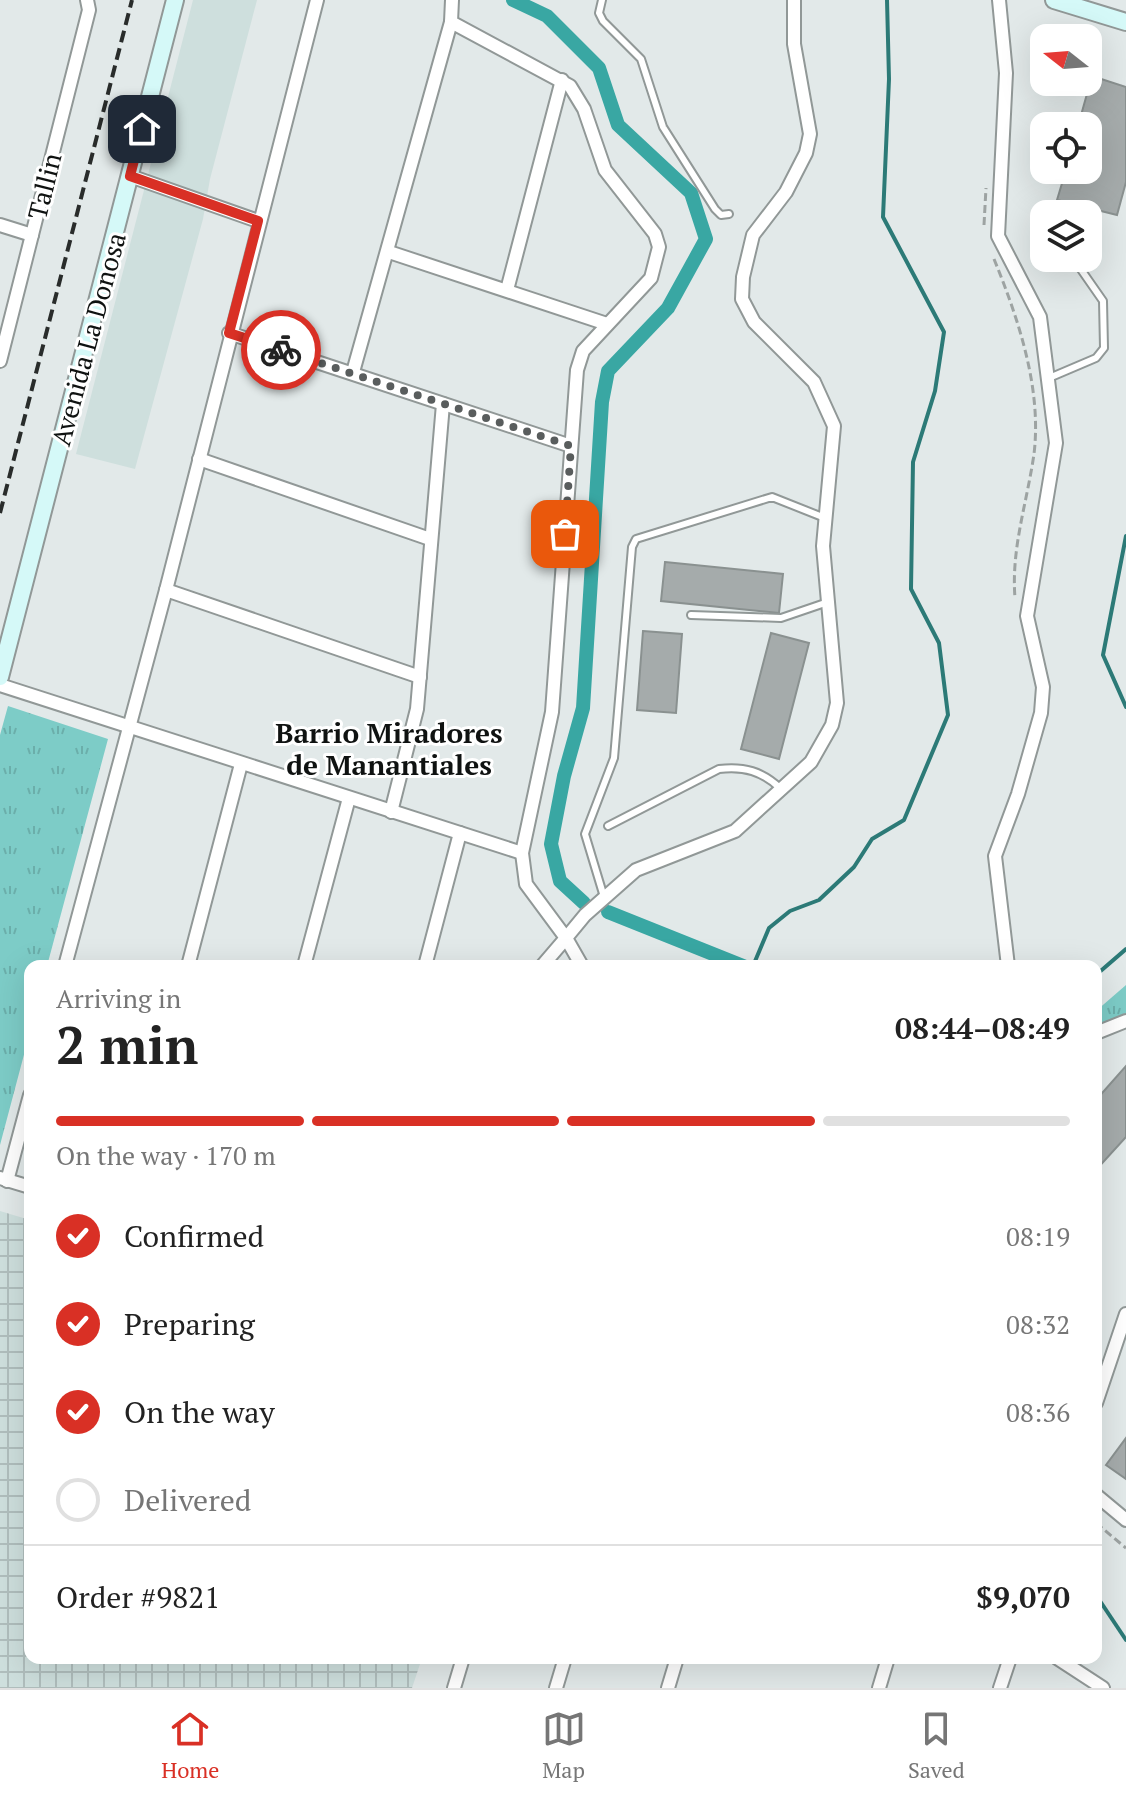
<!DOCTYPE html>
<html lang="en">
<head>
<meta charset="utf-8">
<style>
  body { margin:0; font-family:"PT Serif",serif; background:#f6f6f6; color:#222; height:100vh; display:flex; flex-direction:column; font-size:30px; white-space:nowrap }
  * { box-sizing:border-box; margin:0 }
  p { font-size:26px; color:#767676 }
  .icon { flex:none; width:44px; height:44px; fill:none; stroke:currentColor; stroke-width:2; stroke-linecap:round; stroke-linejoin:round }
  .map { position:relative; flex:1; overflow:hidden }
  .panel { position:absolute; left:24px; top:960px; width:1078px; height:704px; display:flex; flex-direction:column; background:#fff; border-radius:16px; box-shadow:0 8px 32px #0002 }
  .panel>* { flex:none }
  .needle { width:52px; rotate:287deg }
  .fabs { position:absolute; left:1030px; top:24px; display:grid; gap:16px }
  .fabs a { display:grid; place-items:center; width:72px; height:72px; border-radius:16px; background:#fff; box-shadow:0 8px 32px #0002; font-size:40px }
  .pin { position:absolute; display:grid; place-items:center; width:68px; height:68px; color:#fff; margin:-34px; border-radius:16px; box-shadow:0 4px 12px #0006 }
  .courier { position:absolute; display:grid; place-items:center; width:80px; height:80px; margin:-40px; border:6px solid #d93025; border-radius:50%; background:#fff; color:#222; box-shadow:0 2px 10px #0007 }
  .headline em { font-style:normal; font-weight:600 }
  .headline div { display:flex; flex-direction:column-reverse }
  .headline { display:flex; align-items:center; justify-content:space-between; height:136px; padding:0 32px }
  h1 { font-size:52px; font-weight:600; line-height:60px }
  .bar { display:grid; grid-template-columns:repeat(4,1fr); gap:12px 8px; align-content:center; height:96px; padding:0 32px }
  .bar i { height:10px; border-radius:6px; background:#e0e0e0 }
  .bar .on { background:#d93025 }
  .bar p { grid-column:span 4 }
  .line { display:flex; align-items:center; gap:20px; padding:0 32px; border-top:2px solid #e0e0e0 }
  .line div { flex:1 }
  ol { padding:0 32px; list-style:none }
  li { display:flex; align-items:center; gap:24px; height:88px }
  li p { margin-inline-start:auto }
  li .icon { padding:8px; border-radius:50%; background:#d93025; color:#fff; stroke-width:4 }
  li:last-child { color:#767676 }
  li i { width:44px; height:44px; border:4px solid #e0e0e0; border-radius:50% }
  .tab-bar { display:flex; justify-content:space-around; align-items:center; height:112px; border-top:2px solid #e0e0e0; background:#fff; font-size:22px; color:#767676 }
  .tab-bar a { display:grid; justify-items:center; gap:4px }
  .tab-bar .on { color:#d93025 }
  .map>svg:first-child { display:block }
  .built { fill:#cedfdd }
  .industrial { fill:url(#industrial-grid) }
  .park { fill:url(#park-tufts) }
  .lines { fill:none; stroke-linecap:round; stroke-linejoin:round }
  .stream { stroke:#2c7a77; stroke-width:4 }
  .canal { stroke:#39a7a3; stroke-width:14 }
  .building { fill:#a5abab; stroke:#8a9190; stroke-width:2 }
  .lane-casing { stroke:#919897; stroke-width:10 }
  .street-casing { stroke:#919897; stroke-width:16 }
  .secondary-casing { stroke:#919897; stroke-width:20 }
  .path { stroke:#9da3a2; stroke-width:3; stroke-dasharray:8 4; stroke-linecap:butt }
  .lane { stroke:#fff; stroke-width:6 }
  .street { stroke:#fff; stroke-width:12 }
  .secondary { stroke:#d5f9f8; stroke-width:16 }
  .rail { stroke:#292c2b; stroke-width:4; stroke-dasharray:12 6; stroke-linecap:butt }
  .done { stroke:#595d5d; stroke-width:8; stroke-dasharray:0 14.4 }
  .route { stroke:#d93025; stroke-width:10 }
  .labels { text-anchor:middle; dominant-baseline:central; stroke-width:6; stroke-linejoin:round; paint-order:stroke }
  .street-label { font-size:26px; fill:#0f1211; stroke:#fff }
  .neighbourhood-label { font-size:28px; font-weight:bold; fill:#0f1211; stroke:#fff }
</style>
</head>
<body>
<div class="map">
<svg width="1126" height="1688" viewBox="0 0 1126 1688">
  <defs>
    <pattern id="industrial-grid" width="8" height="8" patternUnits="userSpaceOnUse" patternTransform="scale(2)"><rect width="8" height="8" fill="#cedfdd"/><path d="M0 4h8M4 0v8" fill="none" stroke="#b0bebd"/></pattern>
    <pattern id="park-tufts" width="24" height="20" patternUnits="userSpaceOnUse" patternTransform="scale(2)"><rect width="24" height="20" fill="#7dccc7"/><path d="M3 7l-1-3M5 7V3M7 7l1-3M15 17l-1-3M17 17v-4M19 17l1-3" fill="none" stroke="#6baeaa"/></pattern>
  </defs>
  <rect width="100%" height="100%" fill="#e2e9e9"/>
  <path class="built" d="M193,0H257L210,179L203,219L135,469L76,454Z"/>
  <path class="industrial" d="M0,1211L30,1220V1658H422L412,1688H0Z"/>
  <g class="park">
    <path d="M8,706L108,739L47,966H30V1032L0,1145V735Z"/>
    <path d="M1126,985V1016L1096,1025V1011Z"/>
  </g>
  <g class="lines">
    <g class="stream">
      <path d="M1126,536L1103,655L1126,707"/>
      <path d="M753,966L769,928L790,911L819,900L854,867L872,839L904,820L948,715L939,643L911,589L913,462L935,391L944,332L883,217L889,79L887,0"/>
      <path d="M1096,975L1126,949"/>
      <path d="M1096,1595L1126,1640"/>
    </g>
    <g class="canal">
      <path d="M513,0L547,16L599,68L618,125L691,193L706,239L668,308L608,371L602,402L583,708L564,776L551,844L560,881L584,903"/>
      <path d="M608,912L743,966"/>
    </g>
  </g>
  <g class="building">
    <path d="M1092,76L1126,87V182L1117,215L1057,200L1066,170H1088V126H1078Z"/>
    <path d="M665,562L783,574L779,613L661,601Z"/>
    <path d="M643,631L682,634L676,713L637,710Z"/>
    <path d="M771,633L809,643L779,759L741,749Z"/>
    <path d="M1126,1066V1137L1096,1170V1100Z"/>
    <path d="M1126,1438V1479L1106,1465Z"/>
  </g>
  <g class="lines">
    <defs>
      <g id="lane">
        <path d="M602,0L599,13L603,21L641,59L663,127L715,209L721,215L729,214"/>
        <path d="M1049,378L1096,358L1104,348L1103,301L1073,258"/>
        <path d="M691,615L781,618L828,602"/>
        <path d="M608,826L719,769C744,766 762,771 781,789"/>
        <path d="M604,897L585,834L614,758L632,547L636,539L772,497L825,518"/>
      </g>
      <g id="street">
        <path d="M452,0L451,22L570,86L584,109L605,170L655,234L659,247L651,278L583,351L577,370L552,712L522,853L526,884L566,938L542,966"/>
        <path d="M999,0L1006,73L998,236L1040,317L1056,443L1027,616L1043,687L1041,713L1018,794L995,856L1008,966"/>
        <path d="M130,176L258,221"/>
        <path d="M0,225L32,235"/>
        <path d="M389,252L607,324"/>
        <path d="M507,290L562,80"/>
        <path d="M229,333L571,446"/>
        <path d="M0,361L89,10L87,0"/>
        <path d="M353,372L451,22"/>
        <path d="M199,459L430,539"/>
        <path d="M166,590L420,677"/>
        <path d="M0,685L522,853"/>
        <path d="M391,812L417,709L443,404"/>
        <path d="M65,966L166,590L317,0"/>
        <path d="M188,966L241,764"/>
        <path d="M304,966L349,798"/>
        <path d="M425,966L460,833"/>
        <path d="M582,966L566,938L585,915L636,870L735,831L811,762L832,725L837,703L823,546L834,426L814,382L754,322L742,299L743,277L753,235L786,192L806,153L810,134L794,44V0"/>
        <path d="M1096,1033L1126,1021"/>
        <path d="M0,1178L30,1187"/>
        <path d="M7,1181L30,1095"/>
        <path d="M1096,1403L1126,1314"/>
        <path d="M1096,1495L1126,1520"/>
        <path d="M1057,1658L1103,1688"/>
        <path d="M454,1688L463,1658"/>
        <path d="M556,1688L565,1658"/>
        <path d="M668,1688L677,1658"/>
        <path d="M879,1688L888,1658"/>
        <path d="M1000,1688L1010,1658"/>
      </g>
      <g id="secondary">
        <path d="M1054,0L1126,22"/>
        <path d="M0,677L175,0"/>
      </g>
    </defs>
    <use href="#lane" class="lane-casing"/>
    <use href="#street" class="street-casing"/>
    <use href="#secondary" class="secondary-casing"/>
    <g class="path">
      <path d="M984,225L986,188"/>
      <path d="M994,259C1018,318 1042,388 1034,454C1027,503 1011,548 1015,598"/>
      <path d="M1096,1523L1126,1548"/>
    </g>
    <use href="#lane" class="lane"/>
    <use href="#street" class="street"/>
    <use href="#secondary" class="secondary"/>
    <path class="rail" d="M0,513L132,0"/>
  </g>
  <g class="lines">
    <path class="done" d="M281,350L571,446L565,534"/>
    <path class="route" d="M142,129L130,176L258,221L229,333L281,350"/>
  </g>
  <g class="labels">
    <g class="street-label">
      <text transform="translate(44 186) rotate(-76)">Tallin</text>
      <text transform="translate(88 339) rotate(-75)">Avenida La Donosa</text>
    </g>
    <g class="neighbourhood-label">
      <text x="389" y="732">Barrio Miradores<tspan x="389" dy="32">de Manantiales</tspan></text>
    </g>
  </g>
</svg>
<div class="fabs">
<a><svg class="needle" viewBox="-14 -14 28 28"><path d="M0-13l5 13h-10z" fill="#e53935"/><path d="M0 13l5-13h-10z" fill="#767676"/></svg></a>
<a><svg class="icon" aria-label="locate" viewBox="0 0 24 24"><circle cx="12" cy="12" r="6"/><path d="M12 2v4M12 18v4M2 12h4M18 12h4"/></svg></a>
<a><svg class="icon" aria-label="layers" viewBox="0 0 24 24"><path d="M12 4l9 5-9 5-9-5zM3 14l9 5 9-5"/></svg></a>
</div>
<div class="pin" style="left:565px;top:534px;background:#ea580c"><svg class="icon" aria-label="bag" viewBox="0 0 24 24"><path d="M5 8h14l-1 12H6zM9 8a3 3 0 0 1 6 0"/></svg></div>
<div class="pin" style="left:142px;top:129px;background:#1f2937"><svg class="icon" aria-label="home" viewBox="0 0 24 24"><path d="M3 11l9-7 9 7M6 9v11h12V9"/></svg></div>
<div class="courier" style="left:281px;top:350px"><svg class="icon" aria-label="bike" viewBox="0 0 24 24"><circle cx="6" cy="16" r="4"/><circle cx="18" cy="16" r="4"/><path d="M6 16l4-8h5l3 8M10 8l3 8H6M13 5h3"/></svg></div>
<section class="panel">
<div class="headline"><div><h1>2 min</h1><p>Arriving in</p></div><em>08:44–08:49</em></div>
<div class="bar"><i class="on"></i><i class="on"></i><i class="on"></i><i></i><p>On the way · 170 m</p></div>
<ol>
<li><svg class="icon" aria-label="check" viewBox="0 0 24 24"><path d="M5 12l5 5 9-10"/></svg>Confirmed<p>08:19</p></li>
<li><svg class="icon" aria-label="check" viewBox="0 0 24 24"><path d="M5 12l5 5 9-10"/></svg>Preparing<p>08:32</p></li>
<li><svg class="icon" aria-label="check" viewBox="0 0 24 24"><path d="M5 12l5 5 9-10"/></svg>On the way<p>08:36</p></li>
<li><i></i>Delivered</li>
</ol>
<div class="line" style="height:104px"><div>Order #9821</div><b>$9,070</b></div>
</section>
</div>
<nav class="tab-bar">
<a class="on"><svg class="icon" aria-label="home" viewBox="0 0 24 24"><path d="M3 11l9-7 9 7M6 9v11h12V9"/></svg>Home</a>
<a><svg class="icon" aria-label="map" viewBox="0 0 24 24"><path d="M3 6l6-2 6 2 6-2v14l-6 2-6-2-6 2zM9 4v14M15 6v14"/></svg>Map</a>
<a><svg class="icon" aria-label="saved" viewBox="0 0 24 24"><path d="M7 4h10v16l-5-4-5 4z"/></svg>Saved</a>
</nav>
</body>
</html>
